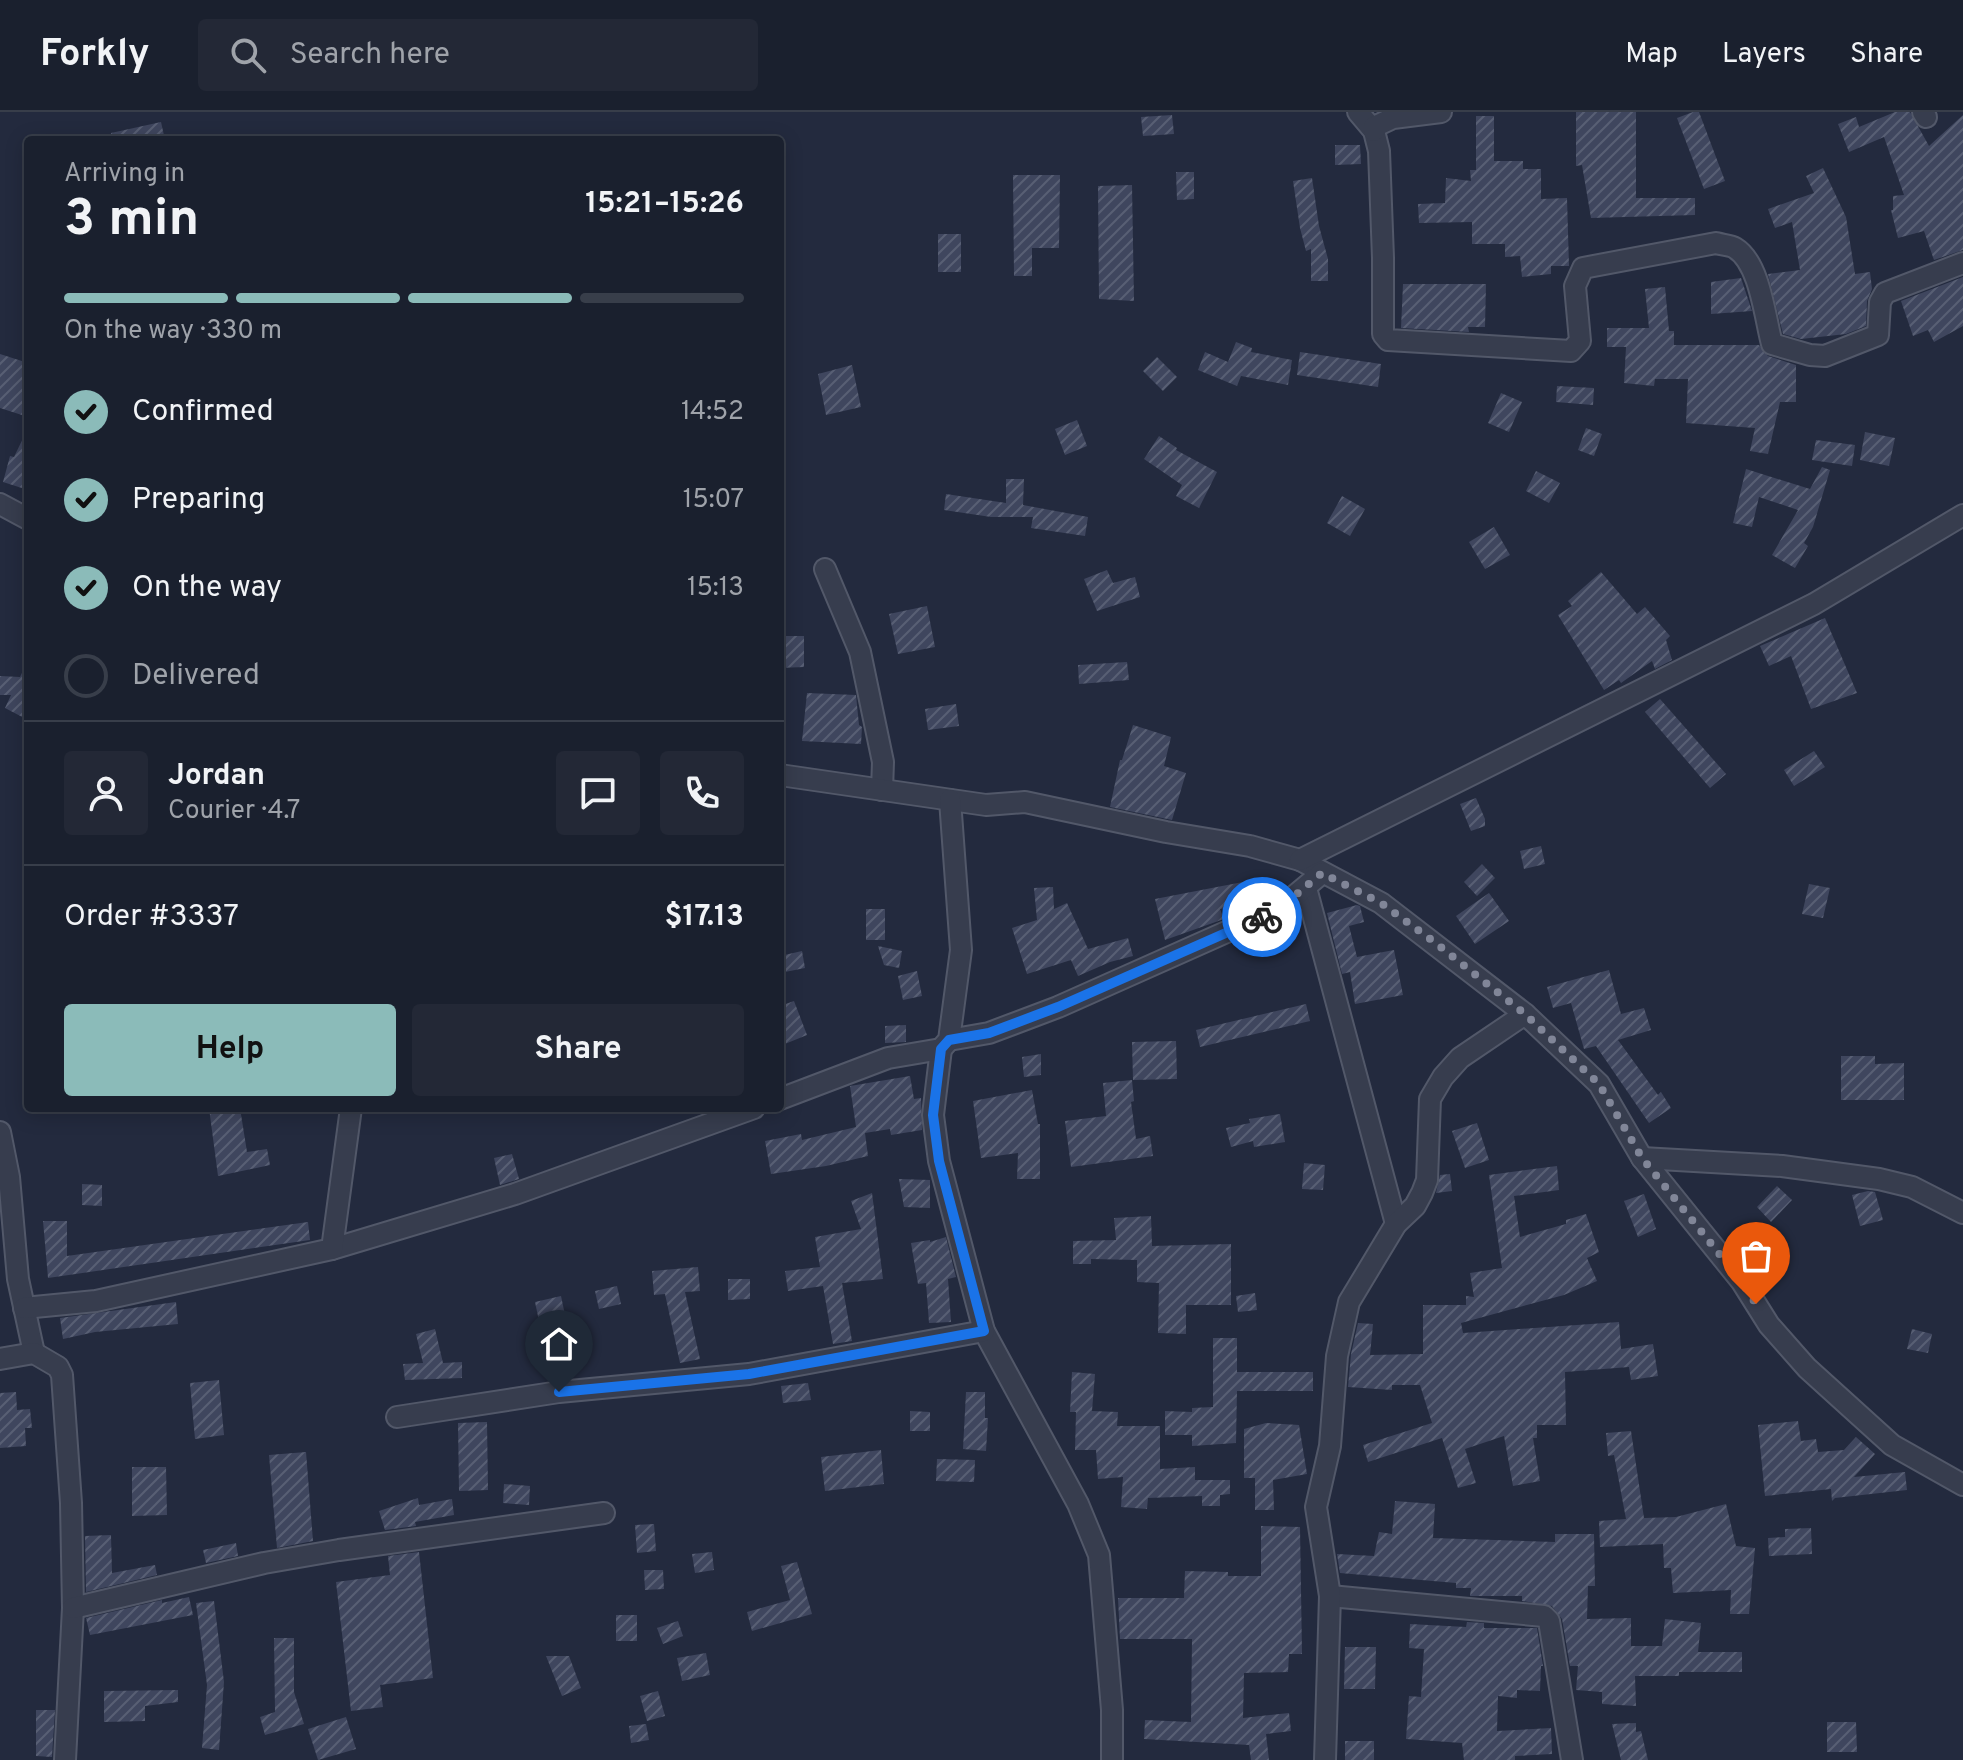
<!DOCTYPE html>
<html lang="en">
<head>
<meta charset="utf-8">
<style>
  body { margin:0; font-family:Overpass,sans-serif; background:#232836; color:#f1f3f6; height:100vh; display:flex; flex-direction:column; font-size:30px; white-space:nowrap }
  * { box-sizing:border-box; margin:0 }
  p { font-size:26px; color:#9fa3aa }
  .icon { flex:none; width:44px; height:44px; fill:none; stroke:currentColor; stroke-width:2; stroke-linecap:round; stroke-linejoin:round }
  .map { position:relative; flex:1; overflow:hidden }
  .side { position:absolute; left:24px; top:24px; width:760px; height:976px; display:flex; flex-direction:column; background:#1a202e; border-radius:8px; box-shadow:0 4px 20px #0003,0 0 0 2px #383e4a }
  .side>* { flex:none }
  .pin { position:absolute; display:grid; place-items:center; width:68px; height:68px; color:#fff; margin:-82px -34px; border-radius:50% 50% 50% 0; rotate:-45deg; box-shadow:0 0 8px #0007 }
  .pin .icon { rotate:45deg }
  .courier { position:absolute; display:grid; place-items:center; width:80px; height:80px; margin:-40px; border:6px solid #1a73e8; border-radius:50%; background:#fff; color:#222; box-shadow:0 2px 10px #0007 }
  .summary em { font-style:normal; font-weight:700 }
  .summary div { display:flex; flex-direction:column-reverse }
  .summary { display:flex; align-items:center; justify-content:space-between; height:136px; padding:0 40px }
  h1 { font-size:52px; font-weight:700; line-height:60px }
  .bar { display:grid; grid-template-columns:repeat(4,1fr); gap:12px 8px; align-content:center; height:96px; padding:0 40px }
  .bar i { height:10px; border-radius:6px; background:#383e4a }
  .bar .active { background:#8bbbb9 }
  .bar p { grid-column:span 4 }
  .line { display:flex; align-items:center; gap:20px; padding:0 40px; border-top:2px solid #383e4a }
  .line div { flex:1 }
  .round { display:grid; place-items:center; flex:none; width:84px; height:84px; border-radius:8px; background:#232836 }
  ol { padding:0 40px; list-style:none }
  li { display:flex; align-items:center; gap:24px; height:88px }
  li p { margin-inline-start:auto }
  li .icon { padding:8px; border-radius:50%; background:#8bbbb9; color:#111; stroke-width:4 }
  li:last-child { color:#9fa3aa }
  li i { width:44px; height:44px; border:4px solid #383e4a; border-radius:50% }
  .cta { display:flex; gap:16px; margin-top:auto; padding:16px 40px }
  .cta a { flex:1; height:92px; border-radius:8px; background:#8bbbb9; color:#111; font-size:32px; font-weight:700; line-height:92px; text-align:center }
  .cta a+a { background:#232836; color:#f1f3f6 }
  header { display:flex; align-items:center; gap:48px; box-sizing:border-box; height:112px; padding:0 40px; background:#1a202e; border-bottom:2px solid #383e4a }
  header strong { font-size:38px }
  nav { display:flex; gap:44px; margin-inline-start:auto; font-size:28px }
  .search { width:560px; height:72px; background:#232836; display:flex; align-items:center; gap:20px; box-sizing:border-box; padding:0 28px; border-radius:8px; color:#9fa3aa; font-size:30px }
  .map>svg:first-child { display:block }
  .building { fill:url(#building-hatch) }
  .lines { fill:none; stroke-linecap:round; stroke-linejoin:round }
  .minor-casing { stroke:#525869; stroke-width:24 }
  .minor { stroke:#373d4e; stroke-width:20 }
  .done { stroke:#818698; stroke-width:8; stroke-dasharray:0 14.4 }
  .route { stroke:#1a73e8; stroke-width:10 }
</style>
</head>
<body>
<header>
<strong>Forkly</strong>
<div class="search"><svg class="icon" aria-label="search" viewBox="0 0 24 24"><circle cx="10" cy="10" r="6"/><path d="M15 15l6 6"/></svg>Search here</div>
<nav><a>Map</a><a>Layers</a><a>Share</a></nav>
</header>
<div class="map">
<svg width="1963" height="1648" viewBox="0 0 1963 1648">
  <defs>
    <pattern id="building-hatch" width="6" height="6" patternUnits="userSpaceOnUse" patternTransform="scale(2)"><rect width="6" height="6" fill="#3f465e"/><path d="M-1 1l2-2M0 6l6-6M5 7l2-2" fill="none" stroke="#585f74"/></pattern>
  </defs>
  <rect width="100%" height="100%" fill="#232a3e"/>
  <g class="building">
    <path d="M1576,0H1636V86H1695V103L1591,106L1582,53L1576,54Z"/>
    <path d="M1693,0H1699L1725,69L1704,77L1677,6Z"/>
    <path d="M1895,0H1910L1929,34L1963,3V138L1934,148L1924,119L1898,126L1891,98H1893V84L1904,83L1884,25L1849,40L1838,12L1856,5L1859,15Z"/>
    <path d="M1172,3L1174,22L1143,24L1141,5Z"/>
    <path d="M1476,4H1494V49H1523V57H1541V87L1567,86L1569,154H1551V162L1522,165L1520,144L1505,145V132H1472V110L1419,111L1418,92L1445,91L1446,66L1471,69L1470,58H1476Z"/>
    <path d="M161,10L165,28H111V21Z"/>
    <path d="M1335,33H1360L1361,52L1335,53Z"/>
    <path d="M1823,56L1846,105L1855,162L1870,160L1872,177L1867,189L1866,214L1846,222L1801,227L1783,222L1768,162L1800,158L1792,110L1775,116L1768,97L1814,81L1806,64Z"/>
    <path d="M1176,60H1194V87L1177,88Z"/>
    <path d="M1013,63H1060L1059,136H1032V164H1014Z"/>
    <path d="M1312,66L1319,114L1328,147V169H1311V137L1306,139L1300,116L1293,69Z"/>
    <path d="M1132,73L1134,189L1099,187L1098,74Z"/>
    <rect x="938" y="122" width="23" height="38"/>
    <path d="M1963,165V214L1934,230L1928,218L1913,224L1901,189Z"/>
    <path d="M1741,166L1752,199L1711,202V170Z"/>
    <path d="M1403,172H1486L1485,215H1468L1469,220L1401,216Z"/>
    <path d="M1665,175L1669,219H1674V233H1759L1768,244L1796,253V290H1780L1768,342L1750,339L1755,316L1686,311L1688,267H1655L1654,274L1624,271L1626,235H1607V216H1649L1645,177Z"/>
    <path d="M1236,230L1252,236L1251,240L1292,248L1288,273L1241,264L1237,274L1198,258L1205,240L1228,250Z"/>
    <path d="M1300,240L1381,252L1378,275L1297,263Z"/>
    <path d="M0,242L28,251V305L0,296Z"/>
    <path d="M1157,245L1177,265L1163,279L1143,259Z"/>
    <path d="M852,253L861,295L826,303L818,262Z"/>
    <path d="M1557,274L1594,276L1593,293L1556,290Z"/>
    <path d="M1501,281L1522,290L1509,320L1488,311Z"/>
    <path d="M1077,308L1087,334L1065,343L1055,317Z"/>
    <path d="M28,316V378L3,370L10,344L14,345Z"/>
    <path d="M1586,316L1602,322L1594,344L1578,338Z"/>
    <path d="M1865,320L1895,326L1889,354L1860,348Z"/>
    <path d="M1159,324L1177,336L1176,338L1217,360L1199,396L1176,384L1182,373L1144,347Z"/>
    <path d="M1816,328L1855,333L1852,354L1812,348Z"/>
    <path d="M1822,355L1830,358L1813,415L1804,431L1808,434L1795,456L1772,443L1798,398L1759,385L1752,415L1733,411L1746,357L1810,377Z"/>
    <path d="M1536,359L1560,371L1549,391L1526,379Z"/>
    <path d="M1006,367H1024L1023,393L1088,405L1085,424L1031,416L1033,405H991L944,398L946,382L1006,391Z"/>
    <path d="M1342,384L1365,397L1350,424L1327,411Z"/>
    <path d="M1494,415L1510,443L1485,457L1469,430Z"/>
    <path d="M1107,458L1113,471L1135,465L1140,485L1097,499L1084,467Z"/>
    <path d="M1601,460L1637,502L1645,495L1670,524L1666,528L1672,548L1655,557L1652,549L1621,571L1619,568L1604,578L1558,503L1572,494L1568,489Z"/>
    <path d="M927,494L935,535L898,542L889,502Z"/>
    <path d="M1825,506L1857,581L1811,597L1791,544L1769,554L1760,534Z"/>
    <path d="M780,524H804V555L780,556Z"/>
    <path d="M28,548V608L5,596L11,583H0V564L20,565Z"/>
    <path d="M1127,550L1129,568L1079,572L1078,553Z"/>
    <path d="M807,581L856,583L859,613L862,615L861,632L802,629Z"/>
    <path d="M1660,587L1726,662L1710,676L1645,600Z"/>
    <path d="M956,592L959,614L928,618L925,597Z"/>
    <path d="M1133,613L1171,625L1164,654L1186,661L1172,708L1110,695L1120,648H1122Z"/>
    <path d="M1814,639L1825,655L1794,674L1784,658Z"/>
    <path d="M1476,686L1485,707V714L1471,719L1460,692Z"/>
    <path d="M1541,734L1545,752L1524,757L1520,739Z"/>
    <path d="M1482,752L1495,766L1477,784L1464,770Z"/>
    <path d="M1248,769L1252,793L1220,797L1224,807L1165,828L1155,787Z"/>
    <path d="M1809,772L1830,776L1823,806L1802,802Z"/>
    <path d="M1053,775L1054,797L1067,791L1088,837L1128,826L1133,844L1110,850L1078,864L1071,848L1027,862L1012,816L1037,808L1034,776Z"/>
    <path d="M1489,781L1509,809L1475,832L1456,804Z"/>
    <path d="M1357,793L1360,794L1364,810L1349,814L1357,845L1394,838L1403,883L1355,892L1350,860L1342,862L1327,801Z"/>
    <rect x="866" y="797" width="19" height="31"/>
    <path d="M878,834L902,839L899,856L884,853Z"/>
    <path d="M802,839L805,856L780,861V844Z"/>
    <path d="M1609,858L1621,902L1644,896L1651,918L1618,928L1658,983L1661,980L1671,996L1649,1011L1596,934L1584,937L1571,891L1553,896L1547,875Z"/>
    <path d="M917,859L922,884L903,888L898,864Z"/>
    <path d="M794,889L807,923L780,934V894Z"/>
    <path d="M1306,892L1310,909L1200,935L1196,918Z"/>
    <path d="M906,913V930L885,931V914Z"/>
    <path d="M1176,929L1177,967L1133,968L1132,930Z"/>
    <path d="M1041,942V963L1024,965L1022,945Z"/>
    <path d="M1841,944H1875V952L1904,951V988H1841Z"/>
    <path d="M910,964L914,987L921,986L922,1018L891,1023L890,1017L865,1021L868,1044L826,1054L771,1062L765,1029L801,1022L802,1028L856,1015L850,974Z"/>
    <path d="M1132,968L1134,989L1131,990L1136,1027L1150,1024L1153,1044L1071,1055L1065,1009L1106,1004L1103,971Z"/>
    <path d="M1032,978L1038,1012H1040V1067H1017L1018,1041L981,1046L973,989Z"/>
    <path d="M209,996H240L247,1040L267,1037L270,1053L218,1064Z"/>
    <path d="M1280,1002L1285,1030L1254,1035L1253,1029L1231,1035L1226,1016L1250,1011L1249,1007Z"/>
    <path d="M1477,1011L1489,1048L1465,1056L1452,1019Z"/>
    <path d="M512,1042L519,1067L500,1073L494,1046Z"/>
    <path d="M1304,1051L1325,1053L1323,1078L1302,1077Z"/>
    <path d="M1557,1054L1559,1078L1514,1084L1520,1125L1566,1112V1108L1586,1102L1599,1140L1587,1146L1597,1169L1564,1183L1461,1211L1463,1221L1619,1210L1621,1237L1653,1232L1658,1264L1631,1268L1629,1255L1565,1260L1566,1313H1537V1326H1533L1540,1369L1513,1374L1504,1324L1465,1337L1476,1371L1458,1376L1442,1326L1368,1350L1363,1333L1432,1311L1420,1273H1392V1278L1348,1275L1351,1242L1358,1211L1373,1212L1370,1243L1423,1242V1193H1466V1184L1474,1185L1470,1161L1502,1156L1489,1063Z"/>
    <path d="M1450,1062L1452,1079L1436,1081L1440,1063Z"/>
    <path d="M899,1067L930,1068V1096L904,1095Z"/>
    <path d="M82,1072L102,1073V1094L82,1093Z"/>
    <path d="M1777,1074L1792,1088L1771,1110L1757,1095Z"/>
    <path d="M1868,1079L1875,1080L1883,1108L1860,1114L1852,1083Z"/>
    <path d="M872,1081L883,1167L842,1171L852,1229L833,1232L823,1174L788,1179L785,1159L820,1155L815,1125L861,1117L851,1089Z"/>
    <path d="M1644,1082L1656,1117L1638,1125L1624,1089Z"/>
    <path d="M1151,1104L1152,1134L1231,1132V1193H1186V1222L1158,1221L1159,1171L1137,1170V1148L1091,1147V1152H1073V1129L1116,1128L1114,1106Z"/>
    <path d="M43,1109H67V1144L308,1110L310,1128L48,1166Z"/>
    <path d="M946,1125L956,1165L948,1167L951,1210L929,1211L926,1171L918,1172L911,1131L930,1128V1130Z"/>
    <path d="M698,1155L700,1179L685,1180L700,1247L680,1251L665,1182L654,1183L652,1159Z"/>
    <path d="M728,1167H750V1187L728,1188Z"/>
    <path d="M617,1174L621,1192L599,1197L595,1179Z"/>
    <path d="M1255,1181L1257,1198L1238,1200L1236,1184Z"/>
    <path d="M561,1184L565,1203L539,1209L535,1190Z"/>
    <path d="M176,1190L178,1212L95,1220L63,1227L60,1206Z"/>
    <path d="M435,1217L443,1251L462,1250V1266L405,1268L403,1252L423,1251L416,1222Z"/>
    <path d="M1912,1217L1932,1222L1928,1241L1907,1237Z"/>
    <path d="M1213,1226H1237V1260H1313V1279H1237L1236,1331L1192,1334V1323H1165V1299L1192,1300V1296L1213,1295Z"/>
    <path d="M1072,1260L1095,1262L1092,1299L1118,1300L1117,1314H1160V1357L1195,1355V1368H1230V1382L1220,1383V1394H1202V1384L1148,1386L1147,1397L1121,1395L1123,1365L1098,1367L1096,1338H1075L1076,1300H1070Z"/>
    <path d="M219,1268L224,1323L195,1327L190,1271Z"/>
    <path d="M808,1271L811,1288L783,1291L781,1274Z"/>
    <path d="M16,1280L17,1298L30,1297L32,1316H25L26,1334L0,1336V1281Z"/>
    <path d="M966,1280H985V1306H988L986,1339L963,1337Z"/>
    <path d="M910,1299L930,1300V1319H910Z"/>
    <path d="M1798,1309L1801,1329L1816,1327L1818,1340L1844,1338L1856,1325L1875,1342L1854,1365L1905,1360L1907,1378L1835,1386L1832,1389L1831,1377L1765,1384L1758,1313Z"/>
    <path d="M487,1310L488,1378L459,1379L458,1311Z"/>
    <path d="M1266,1311L1299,1313L1307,1362L1273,1368L1274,1398H1255V1366H1244V1317Z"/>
    <path d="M1631,1319L1644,1406L1676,1405L1726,1392L1736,1434L1755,1436L1749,1502H1730L1731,1478L1673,1481L1671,1456H1664L1663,1432L1600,1435L1599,1409L1626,1407L1614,1343L1608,1344L1606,1321Z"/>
    <path d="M881,1338L884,1372L825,1379L821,1345Z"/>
    <path d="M306,1340L313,1429L277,1436L269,1343Z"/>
    <path d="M937,1347L975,1348L974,1370L936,1369Z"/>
    <path d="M132,1355H166L167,1403L132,1404Z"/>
    <path d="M504,1372L530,1374L529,1393L503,1391Z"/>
    <path d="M418,1386L419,1393L452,1387L454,1403L415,1410L416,1414L385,1418L379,1399Z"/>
    <path d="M1395,1389L1435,1392L1433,1426L1555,1430V1422H1594L1595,1474H1588L1587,1507L1631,1506V1534H1662L1665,1507L1701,1511L1698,1540H1742V1560H1679V1564H1635L1636,1594L1602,1592V1580L1576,1578L1578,1554H1570L1562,1507L1552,1494L1522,1489V1484H1470L1471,1476H1456V1471L1340,1461L1337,1442L1374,1444L1379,1420L1392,1422Z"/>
    <path d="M654,1412L656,1439L637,1441L635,1413Z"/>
    <path d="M1261,1414L1300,1415L1302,1542H1289L1288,1560L1244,1561L1243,1606L1289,1601L1291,1619L1266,1622L1269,1648H1251L1249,1633L1144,1627L1145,1608L1191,1610L1192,1527H1120L1118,1486H1184L1185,1459L1228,1460V1464H1261Z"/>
    <path d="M1811,1416L1812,1442L1769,1444L1768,1426L1785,1425V1417Z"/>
    <path d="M111,1423L112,1461L155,1453L157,1463L86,1480L85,1424Z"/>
    <path d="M236,1431L238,1444L206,1451L203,1438Z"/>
    <path d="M419,1440L433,1566L380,1573L383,1595L351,1599L336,1470L390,1463L388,1444Z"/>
    <path d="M712,1440L714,1458L695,1461L692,1442Z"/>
    <path d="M797,1450L812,1502L752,1519L747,1500L790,1488L781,1454Z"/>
    <path d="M644,1458H663L664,1477L645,1478Z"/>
    <path d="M189,1485L193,1503L90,1523L86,1506L162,1488V1491Z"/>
    <path d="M214,1489L224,1570L219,1638L202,1636L207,1573L196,1491Z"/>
    <rect x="616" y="1503" width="21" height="26"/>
    <path d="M678,1509L683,1524L663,1532L657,1516Z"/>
    <path d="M1467,1510L1484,1511V1516H1537L1543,1554H1541L1540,1579L1517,1578V1586L1498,1584L1497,1619L1551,1616L1552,1642L1515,1644V1648H1464L1462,1631L1406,1627L1409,1584L1421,1585L1424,1537L1409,1536L1410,1512L1466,1515Z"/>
    <path d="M274,1526H294V1580L304,1612L265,1623L260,1605L275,1600Z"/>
    <path d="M1345,1535H1376L1375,1577H1344Z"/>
    <path d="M706,1541L710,1563L682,1569L677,1546Z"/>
    <path d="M546,1544H569L581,1576L562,1584Z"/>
    <path d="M178,1578V1590L145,1594V1609L104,1610V1579Z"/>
    <path d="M658,1579L665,1604L647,1609L640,1584Z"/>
    <path d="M36,1598H55L52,1645L36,1644Z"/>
    <path d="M346,1605L356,1637L318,1648L308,1617Z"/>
    <path d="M1827,1610H1856L1857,1640H1827Z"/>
    <path d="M1636,1611V1620L1641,1619L1648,1648H1621L1612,1612Z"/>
    <path d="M646,1612L649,1628L631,1631L629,1614Z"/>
    <rect x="1345" y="1629" width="29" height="19"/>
  </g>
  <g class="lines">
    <defs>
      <g id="minor">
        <path d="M1358,0L1374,19L1379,39L1383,146V222L1388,228L1571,239L1580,229L1575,174L1583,156L1716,131C1722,133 1730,133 1735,136C1760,151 1765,206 1772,232L1810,243L1825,244L1878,223L1880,190L1885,181L1963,151"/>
        <path d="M1923,0L1926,5"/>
        <path d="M1374,19V15L1393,6L1441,0"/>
        <path d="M0,392L28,407"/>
        <path d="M825,457L860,540L883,650L882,678"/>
        <path d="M780,663L986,693L1025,690L1166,720L1250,734L1300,748L1381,791L1525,902L1599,972L1642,1046L1742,1170L1769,1213L1807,1256L1892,1333L1963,1373"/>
        <path d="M1300,748L1814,492L1963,403"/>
        <path d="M1306,776L1396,1112"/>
        <path d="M949,928L989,921L1058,895L1260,805L1280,796L1322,761"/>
        <path d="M941,937L933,1003L939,1049L984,1219L1078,1392L1099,1443L1112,1598V1648"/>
        <path d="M780,987L888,946L941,937L949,928L961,838L950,688"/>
        <path d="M0,1020L9,1065L18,1167L34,1241"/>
        <path d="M1642,1046L1782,1054L1879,1067L1912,1075L1963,1101"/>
        <path d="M332,1137L515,1082L754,996"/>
        <path d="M24,1196L96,1189L332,1137L351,996"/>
        <path d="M0,1247L34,1241L58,1255L62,1263L71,1391L73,1496L65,1648"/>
        <path d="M397,1305L559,1280L749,1262L984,1219"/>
        <path d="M1330,1484L1544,1504L1549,1509L1572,1648"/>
        <path d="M73,1496L264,1451L339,1438L604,1401"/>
        <path d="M1325,1648L1330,1484L1316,1395L1330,1334L1337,1244L1349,1190L1396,1112L1415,1094L1422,1081L1427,1068L1430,987L1443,965L1460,946L1525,902"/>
      </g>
    </defs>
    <use href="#minor" class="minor-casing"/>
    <use href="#minor" class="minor"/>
  </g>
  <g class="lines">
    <path class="done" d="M1262,805L1280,796L1322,761L1381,791L1433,829L1525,902L1599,972L1642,1046L1742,1170L1756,1192"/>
    <path class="route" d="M559,1280L749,1262L984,1219L939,1049L933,1003L941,937L949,928L989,921L1058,895L1262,805"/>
  </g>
</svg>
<div class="pin" style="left:1756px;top:1192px;background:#ea580c"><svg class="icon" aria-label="bag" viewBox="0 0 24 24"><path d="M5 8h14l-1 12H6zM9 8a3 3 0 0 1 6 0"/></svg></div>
<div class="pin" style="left:559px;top:1280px;background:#1f2937"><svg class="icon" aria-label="home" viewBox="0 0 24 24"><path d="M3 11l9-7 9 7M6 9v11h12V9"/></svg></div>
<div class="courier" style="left:1262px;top:805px"><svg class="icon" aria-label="bike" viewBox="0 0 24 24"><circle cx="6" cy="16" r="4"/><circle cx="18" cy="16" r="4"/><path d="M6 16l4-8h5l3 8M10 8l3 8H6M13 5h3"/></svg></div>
<section class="side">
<div class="summary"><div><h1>3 min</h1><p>Arriving in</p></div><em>15:21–15:26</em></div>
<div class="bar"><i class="active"></i><i class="active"></i><i class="active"></i><i></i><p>On the way · 330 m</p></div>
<ol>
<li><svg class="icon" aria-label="check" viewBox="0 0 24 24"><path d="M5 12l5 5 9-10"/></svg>Confirmed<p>14:52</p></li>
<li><svg class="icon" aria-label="check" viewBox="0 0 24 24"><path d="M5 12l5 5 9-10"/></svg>Preparing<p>15:07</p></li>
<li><svg class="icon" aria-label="check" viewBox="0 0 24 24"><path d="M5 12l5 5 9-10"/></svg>On the way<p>15:13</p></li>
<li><i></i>Delivered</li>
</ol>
<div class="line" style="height:144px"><a class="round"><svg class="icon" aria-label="person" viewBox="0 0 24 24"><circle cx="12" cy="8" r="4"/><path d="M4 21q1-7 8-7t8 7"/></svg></a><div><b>Jordan</b><p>Courier · 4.7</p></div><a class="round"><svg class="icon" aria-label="chat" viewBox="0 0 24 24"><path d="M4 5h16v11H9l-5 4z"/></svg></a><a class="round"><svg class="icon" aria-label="phone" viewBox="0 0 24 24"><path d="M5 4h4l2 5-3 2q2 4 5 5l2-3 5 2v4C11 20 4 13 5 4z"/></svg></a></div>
<div class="line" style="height:104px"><div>Order #3337</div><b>$17.13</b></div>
<div class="cta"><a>Help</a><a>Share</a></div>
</section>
</div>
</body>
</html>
